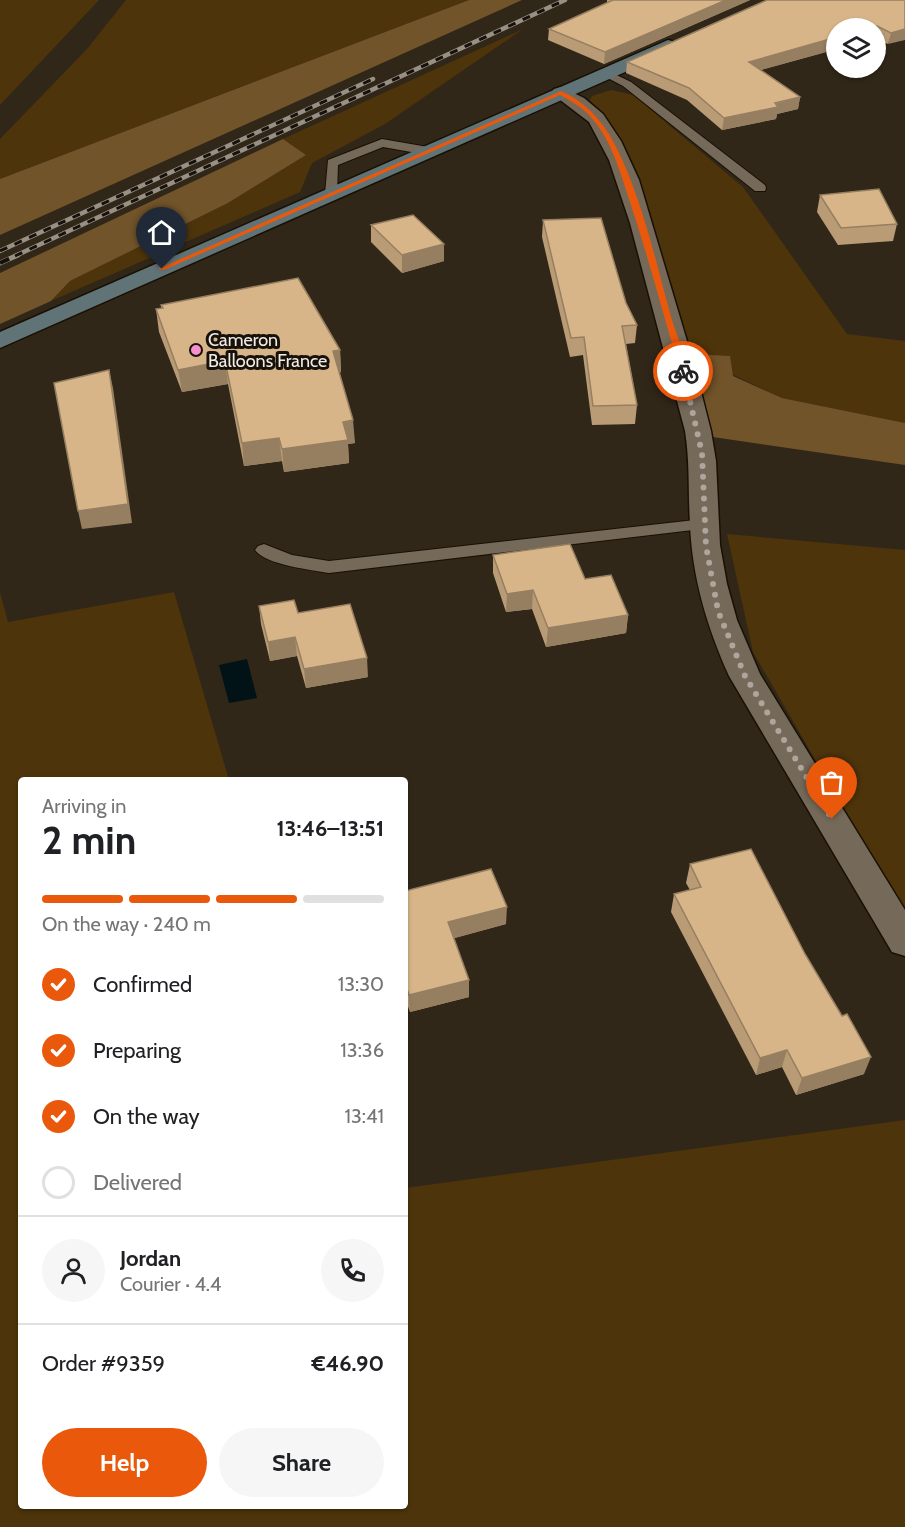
<!DOCTYPE html>
<html lang="en">
<head>
<meta charset="utf-8">
<style>
  body { margin:0; font-family:Cabin,sans-serif; background:#f6f6f6; color:#202124; height:100vh; display:flex; flex-direction:column; font-size:22px; white-space:nowrap }
  * { box-sizing:border-box; margin:0 }
  p { font-size:20px; color:#757577 }
  .icon { flex:none; width:33px; height:33px; fill:none; stroke:currentColor; stroke-width:2; stroke-linecap:round; stroke-linejoin:round }
  .map { position:relative; flex:1; overflow:hidden }
  .drawer { position:absolute; left:18px; top:777px; width:390px; height:732px; display:flex; flex-direction:column; background:#fff; border-radius:6px; box-shadow:0 2px 4px #0004 }
  .drawer>* { flex:none }
  .controls { position:absolute; left:826px; top:18px; display:grid; gap:12px }
  .controls a { display:grid; place-items:center; width:60px; height:60px; border-radius:50%; background:#fff; box-shadow:0 2px 4px #0004; font-size:30px }
  .pin { position:absolute; display:grid; place-items:center; width:51px; height:51px; color:#fff; margin:-62px -26px; border-radius:50% 50% 50% 0; rotate:-45deg; box-shadow:0 0 6px #0007 }
  .pin .icon { rotate:45deg }
  .courier { position:absolute; display:grid; place-items:center; width:60px; height:60px; margin:-30px; border:4px solid #ea580c; border-radius:50%; background:#fff; color:#222; box-shadow:0 2px 8px #0007 }
  .summary em { font-style:normal; font-weight:700 }
  .summary div { display:flex; flex-direction:column-reverse }
  .summary { display:flex; align-items:center; justify-content:space-between; height:102px; padding:0 24px }
  h1 { font-size:39px; font-weight:700; line-height:45px }
  .bar { display:grid; grid-template-columns:repeat(4,1fr); gap:9px 6px; align-content:center; height:72px; padding:0 24px }
  .bar i { height:8px; border-radius:4px; background:#e0e0e0 }
  .bar .selected { background:#ea580c }
  .bar p { grid-column:span 4 }
  .line { display:flex; align-items:center; gap:15px; padding:0 24px; border-top:2px solid #e0e0e0 }
  .line div { flex:1 }
  .round { display:grid; place-items:center; flex:none; width:63px; height:63px; border-radius:32px; background:#f6f6f6 }
  ol { padding:0 24px; list-style:none }
  li { display:flex; align-items:center; gap:18px; height:66px }
  li p { margin-inline-start:auto }
  li .icon { padding:6px; border-radius:50%; background:#ea580c; color:#fff; stroke-width:4 }
  li:last-child { color:#757577 }
  li i { width:33px; height:33px; border:3px solid #e0e0e0; border-radius:50% }
  .button { display:flex; gap:12px; margin-top:auto; padding:12px 24px }
  .button a { flex:1; height:69px; border-radius:36px; background:#ea580c; color:#fff; font-size:24px; font-weight:700; line-height:69px; text-align:center }
  .button a+a { background:#f6f6f6; color:#202124 }
  .map>svg:first-child { display:block }
  .green { fill:#4d340b }
  .forest { fill:#72542a }
  .water { fill:#011316 }
  .lines { fill:none; stroke-linecap:round; stroke-linejoin:round }
  .service-casing { stroke:#191004; stroke-width:2 }
  .minor-casing { stroke:#191004; stroke-width:3 }
  .secondary-casing { stroke:#191004; stroke-width:3 }
  .service { fill:#756959; fill-rule:evenodd }
  .minor { fill:#756959; fill-rule:evenodd }
  .secondary { fill:#607478; fill-rule:evenodd }
  .rail-far1-casing { stroke:#999085; stroke-width:4.5 }
  .rail-casing { stroke:#999085; stroke-width:5 }
  .rail-far1 { stroke:#16110b; stroke-width:3; stroke-dasharray:8; stroke-linecap:butt }
  .rail { stroke:#16110b; stroke-width:4; stroke-dasharray:10; stroke-linecap:butt }
  .wall { fill:#b99c76 }
  .shaded-wall { fill:#967f60 }
  .building { fill:#d7b589; stroke:#967f60; stroke-width:1.5 }
  .route { fill:#ea580c }
  .done { stroke:#aea69c; stroke-width:6; stroke-dasharray:0 10.8 }
  .poi-dot { fill:#f98fca; stroke:#16110b; stroke-width:2 }
  .labels { text-anchor:middle; dominant-baseline:central; stroke-width:6; stroke-linejoin:round; paint-order:stroke }
  .far-poi-label { font-size:18px; fill:#f2ebe2; stroke:#16110b; text-anchor:start }
</style>
</head>
<body>
<div class="map">
<svg width="905" height="1527" viewBox="0 0 905 1527">
  <rect width="100%" height="100%" fill="#312719"/>
  <g class="green">
    <path d="M0,0H99L0,105Z"/>
    <path d="M126,0H469L0,179V139L87,49Z"/>
    <path d="M523,29L385,124L312,163L300,192L51,301L70,281L228,203L306,155L283,139Z"/>
    <path d="M611,90L633,95L743,187L847,334L905,341V423L782,398L689,354L613,134L590,100L592,96Z"/>
    <path d="M727,534L905,550V915L753,652Z"/>
    <path d="M0,592L8,622L174,592L229,780H21V1506H405V1188L905,1120V1527H0Z"/>
  </g>
  <g class="forest">
    <path d="M469,0H522L0,235V179Z"/>
    <path d="M283,139L306,155L228,203L70,281L51,301L0,324V273Z"/>
    <path d="M689,354L730,356L733,376L782,398L905,423V465L713,437Z"/>
  </g>
  <path class="water" d="M247,659L257,698L229,703L219,665Z"/>
  <g class="lines">
    <defs>
      <g id="service">
        <path d="M606,70L631,82L765,185L766,188L765,191H755L623,86L602,75L600,73Z"/>
        <path d="M382,139L428,147L434,151L428,155L383,147L338,165L337,194L331,198L326,197L325,194L328,160Z"/>
        <path d="M704,519L710,520L712,524L710,528L329,573C311,570 266,565 255,550L258,546L264,544L292,555L329,561Z"/>
      </g>
      <path id="minor" d="M561,87L584,98L603,114L621,141L639,180L695,368L711,431L716,461L720,545L727,584L737,620L760,674L905,910V956L892,952L729,676C707,627 692,577 690,524C688,492 690,462 685,431L630,223L609,160L589,122L551,93L554,89Z"/>
      <path id="secondary" d="M668,40L675,42L677,46L675,50L0,348V332Z"/>
    </defs>
    <use href="#service" class="service-casing"/>
    <use href="#minor" class="minor-casing"/>
    <use href="#secondary" class="secondary-casing"/>
    <use href="#service" class="service"/>
    <use href="#minor" class="minor"/>
    <use href="#secondary" class="secondary"/>
    <defs>
      <g id="rail-far1">
        <path d="M0,251L373,79"/>
        <path d="M15,256L565,0"/>
      </g>
      <path id="rail" d="M0,263L18,255"/>
    </defs>
    <use href="#rail-far1" class="rail-far1-casing"/>
    <use href="#rail" class="rail-casing"/>
    <use href="#rail-far1" class="rail-far1"/>
    <use href="#rail" class="rail"/>
  </g>
  <g class="wall">
    <path d="M607,0H750L604,64L548,40L549,29L607,3Z"/>
    <path d="M905,0L888,44L876,39V28H837V49L760,70L800,97L798,109L777,114L776,119L722,130L687,100L626,73L627,62Z"/>
    <path d="M820,195L897,224L893,241L838,245L817,212Z"/>
    <path d="M543,220L626,303L637,325L635,343L626,344L637,405L635,424L592,425L583,355L570,357L542,237Z"/>
    <path d="M371,225L444,261L402,273L371,242Z"/>
    <path d="M161,305L340,350L341,372L339,373L355,443L348,444L349,463L284,472L282,461L244,466L228,384L182,392L159,332L156,309L161,308Z"/>
    <path d="M493,555L585,579L628,615L626,633L546,647L532,609L506,612L493,573Z"/>
    <path d="M259,606L298,613L368,677L306,688L297,656L270,661L261,624Z"/>
    <path d="M690,864L864,1074L796,1095L782,1067L756,1075L671,912L674,894L690,890L686,883Z"/>
    <path d="M405,891L506,924L454,938L469,997L410,1012L405,998Z"/>
  </g>
  <g class="shaded-wall">
    <path d="M726,0H750L604,64L605,52Z"/>
    <path d="M905,29V40L888,44L891,33Z"/>
    <path d="M837,37V49L747,74L749,62Z"/>
    <path d="M800,97L798,109L777,114L776,119L722,130L724,118Z"/>
    <path d="M444,244V261L402,273V255Z"/>
    <path d="M340,350L341,372L334,374L333,351Z"/>
    <path d="M225,361L228,384L182,392L178,370Z"/>
    <path d="M109,370L113,388L132,523L82,529L78,511Z"/>
    <path d="M353,420L355,443L348,444L349,463L284,472L282,449L343,422Z"/>
    <path d="M279,438L282,461L244,466L242,443Z"/>
    <path d="M533,590L532,609L506,612L507,594Z"/>
    <path d="M628,615L626,633L546,647L548,628Z"/>
    <path d="M295,637L297,656L270,661L268,642Z"/>
    <path d="M367,658L368,677L306,688L304,669Z"/>
    <path d="M507,907L506,924L448,940V922Z"/>
    <path d="M469,980V997L410,1012L409,995Z"/>
    <path d="M787,1050L782,1067L756,1075L760,1058Z"/>
    <path d="M871,1057L864,1074L796,1095L802,1078Z"/>
  </g>
  <g class="building">
    <path d="M613,0H726L605,52L549,29Z"/>
    <path d="M767,0H905V29L891,33L877,26L869,28H837V37L749,62L800,97L775,103L778,107L724,118L689,88L627,62Z"/>
    <path d="M879,189L897,224L841,228L820,195Z"/>
    <path d="M413,215L444,244L402,255L371,225Z"/>
    <path d="M601,218L626,303L637,325L622,326L637,405L593,406L584,337L571,338L543,220Z"/>
    <path d="M298,278L340,350L333,351L353,420L343,422L348,440L282,449L279,438L242,443L225,361L178,370L156,309L163,308L161,305Z"/>
    <path d="M109,370L128,504L78,511L54,383Z"/>
    <path d="M570,544L585,579L611,575L628,615L548,628L533,590L507,594L493,555Z"/>
    <path d="M294,600L298,613L350,604L367,658L304,669L295,637L268,642L259,606Z"/>
    <path d="M751,849L805,954L842,1016L847,1014L871,1057L802,1078L787,1050L760,1058L674,894L701,887L690,864Z"/>
    <path d="M491,869L507,907L448,922L469,980L409,995L405,983V891Z"/>
  </g>
  <path class="route" d="M561,91C584,101 601,119 613,141C641,193 656,263 672,320C677,336 687,358 686,373L680,371C663,314 648,256 629,199C620,171 611,139 590,116C582,107 571,101 560,95L164,270L158,269Z"/>
  <g class="lines">
    <path class="done" d="M683,371L702,453L706,546L718,611L745,676L832,819"/>
  </g>
  <circle class="poi-dot" cx="196" cy="350" r="6"/>
  <g class="labels">
    <g class="far-poi-label">
      <text x="208" y="340">Cameron<tspan x="208" dy="21">Balloons France</tspan></text>
    </g>
  </g>
</svg>
<div class="controls">
<a><svg class="icon" aria-label="layers" viewBox="0 0 24 24"><path d="M12 4l9 5-9 5-9-5zM3 14l9 5 9-5"/></svg></a>
</div>
<div class="pin" style="left:832px;top:819px;background:#ea580c"><svg class="icon" aria-label="bag" viewBox="0 0 24 24"><path d="M5 8h14l-1 12H6zM9 8a3 3 0 0 1 6 0"/></svg></div>
<div class="pin" style="left:162px;top:269px;background:#1f2937"><svg class="icon" aria-label="home" viewBox="0 0 24 24"><path d="M3 11l9-7 9 7M6 9v11h12V9"/></svg></div>
<div class="courier" style="left:683px;top:371px"><svg class="icon" aria-label="bike" viewBox="0 0 24 24"><circle cx="6" cy="16" r="4"/><circle cx="18" cy="16" r="4"/><path d="M6 16l4-8h5l3 8M10 8l3 8H6M13 5h3"/></svg></div>
<section class="drawer">
<div class="summary"><div><h1>2 min</h1><p>Arriving in</p></div><em>13:46–13:51</em></div>
<div class="bar"><i class="selected"></i><i class="selected"></i><i class="selected"></i><i></i><p>On the way · 240 m</p></div>
<ol>
<li><svg class="icon" aria-label="check" viewBox="0 0 24 24"><path d="M5 12l5 5 9-10"/></svg>Confirmed<p>13:30</p></li>
<li><svg class="icon" aria-label="check" viewBox="0 0 24 24"><path d="M5 12l5 5 9-10"/></svg>Preparing<p>13:36</p></li>
<li><svg class="icon" aria-label="check" viewBox="0 0 24 24"><path d="M5 12l5 5 9-10"/></svg>On the way<p>13:41</p></li>
<li><i></i>Delivered</li>
</ol>
<div class="line" style="height:108px"><a class="round"><svg class="icon" aria-label="person" viewBox="0 0 24 24"><circle cx="12" cy="8" r="4"/><path d="M4 21q1-7 8-7t8 7"/></svg></a><div><b>Jordan</b><p>Courier · 4.4</p></div><a class="round"><svg class="icon" aria-label="phone" viewBox="0 0 24 24"><path d="M5 4h4l2 5-3 2q2 4 5 5l2-3 5 2v4C11 20 4 13 5 4z"/></svg></a></div>
<div class="line" style="height:78px"><div>Order #9359</div><b>€46.90</b></div>
<div class="button"><a>Help</a><a>Share</a></div>
</section>
</div>
</body>
</html>
